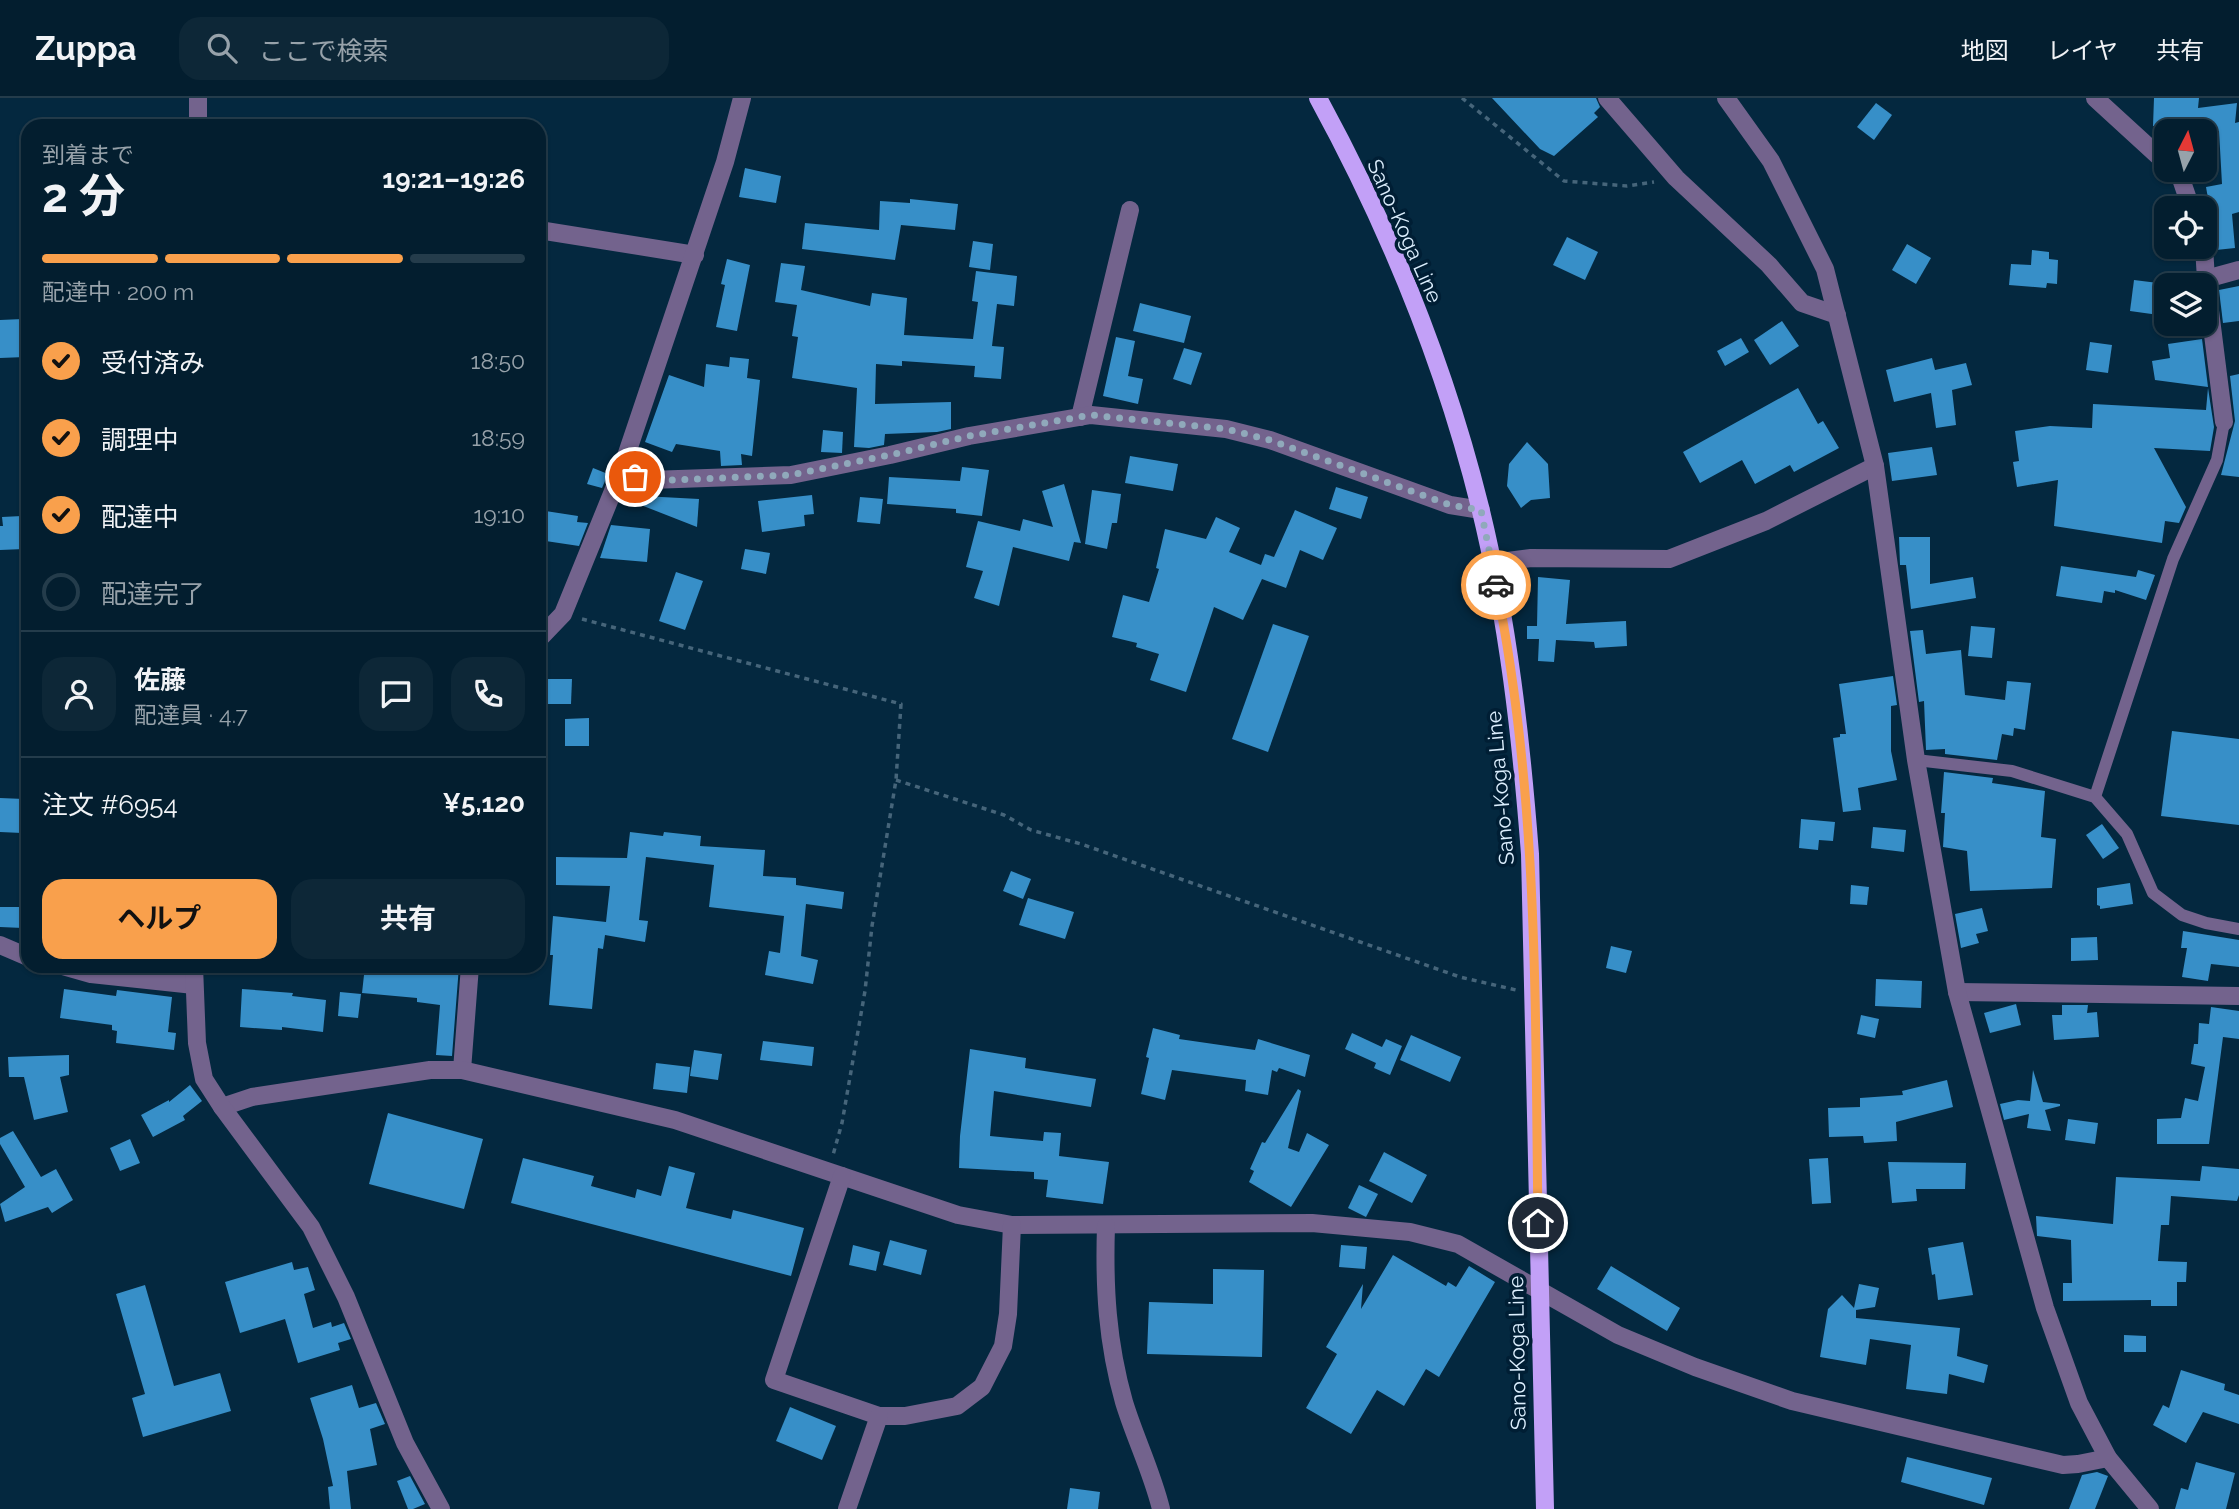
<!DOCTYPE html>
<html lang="ja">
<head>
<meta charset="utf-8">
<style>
  body { margin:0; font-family:Raleway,"Noto Sans JP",sans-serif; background:#0d2737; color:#f1f3f6; height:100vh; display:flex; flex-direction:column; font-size:26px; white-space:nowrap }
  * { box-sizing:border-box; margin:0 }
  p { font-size:23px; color:#97a2aa }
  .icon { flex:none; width:38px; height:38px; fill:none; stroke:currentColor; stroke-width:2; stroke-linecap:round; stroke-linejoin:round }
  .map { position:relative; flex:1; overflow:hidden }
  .panel { position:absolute; left:21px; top:21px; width:525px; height:854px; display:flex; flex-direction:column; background:#031e2f; border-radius:21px; box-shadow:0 2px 5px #0004,0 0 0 2px #243c4b }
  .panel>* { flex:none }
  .needle { width:46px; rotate:6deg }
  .tools { position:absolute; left:2154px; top:21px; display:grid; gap:14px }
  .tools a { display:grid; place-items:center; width:63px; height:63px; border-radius:14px; background:#031e2f; box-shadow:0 2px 5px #0004,0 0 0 2px #243c4b; font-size:35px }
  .pin { position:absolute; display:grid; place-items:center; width:60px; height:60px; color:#fff; margin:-30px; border:4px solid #fff; border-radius:50%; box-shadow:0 2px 7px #0007 }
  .courier { position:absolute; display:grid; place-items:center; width:70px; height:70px; margin:-35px; border:5px solid #f9a04c; border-radius:50%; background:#fff; color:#222; box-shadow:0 2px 9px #0007 }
  .head em { font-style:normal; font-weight:700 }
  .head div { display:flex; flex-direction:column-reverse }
  .head { display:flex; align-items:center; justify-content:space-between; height:119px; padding:0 21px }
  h1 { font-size:46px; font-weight:700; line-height:52px }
  .bar { display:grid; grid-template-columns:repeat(4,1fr); gap:10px 7px; align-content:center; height:84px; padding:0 21px }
  .bar i { height:9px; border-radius:5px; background:#243c4b }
  .bar .on { background:#f9a04c }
  .bar p { grid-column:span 4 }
  .line { display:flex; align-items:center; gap:18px; padding:0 21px; border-top:2px solid #243c4b }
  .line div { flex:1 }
  .round { display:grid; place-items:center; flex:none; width:74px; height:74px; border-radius:21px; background:#0d2737 }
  ol { padding:0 21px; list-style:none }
  li { display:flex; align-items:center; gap:21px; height:77px }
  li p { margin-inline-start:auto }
  li .icon { padding:7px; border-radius:50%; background:#f9a04c; color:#111; stroke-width:4 }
  li:last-child { color:#97a2aa }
  li i { width:38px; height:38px; border:4px solid #243c4b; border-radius:50% }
  .primary-button { display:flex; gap:14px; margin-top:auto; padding:14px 21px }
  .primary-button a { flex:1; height:80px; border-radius:21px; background:#f9a04c; color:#111; font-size:28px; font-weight:700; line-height:80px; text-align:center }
  .primary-button a+a { background:#0d2737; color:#f1f3f6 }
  header { display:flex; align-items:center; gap:42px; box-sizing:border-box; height:98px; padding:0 35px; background:#031e2f; border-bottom:2px solid #243c4b }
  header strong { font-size:33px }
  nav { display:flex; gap:38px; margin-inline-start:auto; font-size:24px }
  .search { width:490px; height:63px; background:#0d2737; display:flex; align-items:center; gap:18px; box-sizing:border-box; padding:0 24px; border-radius:21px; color:#97a2aa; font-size:26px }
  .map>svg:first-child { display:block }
  .building { fill:#378fc8 }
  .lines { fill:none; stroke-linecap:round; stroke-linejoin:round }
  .path { stroke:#46657a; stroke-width:3.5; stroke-dasharray:5 5; stroke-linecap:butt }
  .service { stroke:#73638d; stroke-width:12 }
  .minor { stroke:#73638d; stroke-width:18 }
  .tertiary { stroke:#73638d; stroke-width:18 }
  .primary { stroke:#c2a0f7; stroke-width:18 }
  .done { stroke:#90a9bb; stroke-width:7; stroke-dasharray:0 12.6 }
  .route { stroke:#f9a04c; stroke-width:9 }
  .labels { text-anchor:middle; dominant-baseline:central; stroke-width:7; stroke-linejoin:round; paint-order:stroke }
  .street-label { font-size:21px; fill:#dceffe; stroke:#001e34 }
</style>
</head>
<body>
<header>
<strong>Zuppa</strong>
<div class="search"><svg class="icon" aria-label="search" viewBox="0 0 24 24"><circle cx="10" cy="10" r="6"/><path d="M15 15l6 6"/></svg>ここで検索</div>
<nav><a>地図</a><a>レイヤ</a><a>共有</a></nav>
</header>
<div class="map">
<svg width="2239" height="1411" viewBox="0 0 2239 1411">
  <rect width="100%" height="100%" fill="#04283f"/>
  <g class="building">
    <path d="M1492,0H1596L1600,9L1594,15L1598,19L1554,58L1540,51Z"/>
    <path d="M2154,0H2199L2198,10L2237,5L2235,25L2239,24V114L2232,116L2235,150L2216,152L2213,142L2205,138V129H2213L2206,89L2222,86L2219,33L2153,28Z"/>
    <path d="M1876,5L1892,17L1874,42L1857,29Z"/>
    <path d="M745,70L781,78L776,105L739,99Z"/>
    <path d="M910,101L958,106L955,132L901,127L895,162L802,151L805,125L879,132L880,103L910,105Z"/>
    <path d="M1567,139L1598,154L1585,182L1553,167Z"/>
    <path d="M973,143L993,146L990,172L969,169Z"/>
    <path d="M1907,146L1931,160L1916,186L1892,172Z"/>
    <path d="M2032,152L2049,154V161L2058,162L2057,186L2047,185L2046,190L2009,187L2011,166L2031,167Z"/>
    <path d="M727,161L750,167L737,233L716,229L725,187L721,186Z"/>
    <path d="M781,165L805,168L801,192L870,208L872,195L907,200L904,237L973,241L978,204L972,203L976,173L1017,178L1014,208L997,206L992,248L1004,249L1001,281L974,279L975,268L902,263V268L876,266L875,306L951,304V331L937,334L885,336L884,347L869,350L854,349L857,290L792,280L798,239L792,238L797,207L775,204Z"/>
    <path d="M2134,182L2166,186V218L2130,213Z"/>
    <path d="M2239,188V223L2223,225L2219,192Z"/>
    <path d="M1140,205L1191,218L1184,245L1133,233Z"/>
    <path d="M23,221L25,259L0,260V222Z"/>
    <path d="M1782,223L1799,248L1770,267L1754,242Z"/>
    <path d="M1116,239L1135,243L1128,278L1143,281L1138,306L1103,298Z"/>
    <path d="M1741,240L1749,254L1725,268L1717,253Z"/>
    <path d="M2202,241L2208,289L2155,282L2152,263L2170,260L2168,246Z"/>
    <path d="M2090,244L2112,247L2108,275L2086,272Z"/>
    <path d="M1184,250L1202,255L1191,287L1173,281Z"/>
    <path d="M730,259L749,261L747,280L760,282L752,358L741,356L742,367L721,368L720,353L676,346L672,354L645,344L669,277L704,289L706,266L729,269Z"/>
    <path d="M1932,260L1935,272L1966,265L1972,287L1952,292L1956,327L1936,330L1931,295L1894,304L1886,272Z"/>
    <path d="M2239,276V379L2221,377L2235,323L2230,278Z"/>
    <path d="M1798,290L1818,326L1823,323L1839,350L1794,374L1790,367L1755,386L1742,362L1700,385L1683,354Z"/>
    <path d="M2208,290L2214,329L2210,353L2154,350L2186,409L2179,425L2165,423L2162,445L2054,428L2058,382L2017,389L2013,364L2019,363L2015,333L2050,328L2092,330L2093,306L2206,312Z"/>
    <path d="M823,332L843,334L842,355L821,354Z"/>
    <path d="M1527,344L1548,366L1550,400L1531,402L1521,410L1507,388L1509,366Z"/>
    <path d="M1932,349L1937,377L1892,383L1888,355Z"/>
    <path d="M1130,358L1178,366L1173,393L1125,385Z"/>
    <path d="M962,369L989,372L982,418L956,415V411L887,406L889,379L960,383Z"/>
    <path d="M593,370L608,376L602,390L587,386Z"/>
    <path d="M1064,386L1081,445L1074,444L1069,463L1013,449L999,508L974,500L983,473L966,469L978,423L1020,433L1023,421L1053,429L1042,393Z"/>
    <path d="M1336,389L1368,399L1361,421L1329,411Z"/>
    <path d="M1092,392L1121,396L1117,425H1112L1107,451L1085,446Z"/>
    <path d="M624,397L699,401L697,429L623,400Z"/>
    <path d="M812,397L814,416L804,417L805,428L762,434L758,403Z"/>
    <path d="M860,399L883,401L880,426L857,424Z"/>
    <path d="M539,412L578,418L577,424L588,425L579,448L539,442Z"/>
    <path d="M1295,412L1337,430L1323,462L1300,452L1286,490L1262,481L1243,522L1214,509L1186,594L1150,582L1159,556L1136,549L1137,545L1112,539L1123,497L1149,504L1159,471L1156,470L1165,431L1206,441L1216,419L1240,430L1229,454L1261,467L1265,456L1274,459Z"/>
    <path d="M22,418L24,451L0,452V428H3L2,419Z"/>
    <path d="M611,427L650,431L647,464L600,460Z"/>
    <path d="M1899,439H1930V486L1973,479L1976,500L1911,511L1906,467H1900Z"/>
    <path d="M745,451L770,455L766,476L741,471Z"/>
    <path d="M2061,468L2136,479L2138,472L2155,477L2146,502L2115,492V495L2104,493L2102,505L2056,498Z"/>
    <path d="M676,474L703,483L685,532L659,523Z"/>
    <path d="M1538,479L1570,482L1566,526L1626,523L1627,548L1595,550L1594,544L1556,542L1554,564L1538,563L1539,541H1527V528H1537Z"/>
    <path d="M1273,526L1309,538L1268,654L1232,641Z"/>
    <path d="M1971,528L1995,530L1992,560L1968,558Z"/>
    <path d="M1923,532L1926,556L1961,552L1965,597L2005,602L2007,583L2031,585L2025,632L2014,630L2013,638L2002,636L1997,662L1945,656V651L1926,652L1924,603L1919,604L1910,533Z"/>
    <path d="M1893,578L1897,607L1891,608V653L1897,682L1858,690L1861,712L1843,714L1833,640L1840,639V636H1846L1839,586Z"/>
    <path d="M539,581H572L571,606H539Z"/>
    <path d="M589,620V648H565V621Z"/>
    <path d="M2172,633L2239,641V727L2161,718Z"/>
    <path d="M1944,674L1993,680L1992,685L2045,693L2041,739L2056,741L2052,790L1970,793L1967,753L1943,749L1945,715H1941Z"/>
    <path d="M0,700L24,701L22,735L0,734Z"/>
    <path d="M1801,721L1835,724L1833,743L1819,742L1818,752L1799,750Z"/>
    <path d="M2102,726L2119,750L2103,761L2086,737Z"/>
    <path d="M1873,729L1906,732L1904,754L1871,750Z"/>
    <path d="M630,734L663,738L664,734L701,738L700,748L765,752L763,778L796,780V787L844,794L842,811L806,806L801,858L818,862L813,886L765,877L769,853L780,855L784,818L709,809L714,767L646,759L639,822L648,823L645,844L605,837L603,851L598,850L592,911L549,907L553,857H550L553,818L606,824L610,788L556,787V759L627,760Z"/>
    <path d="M1011,773L1031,781L1023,801L1003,793Z"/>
    <path d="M2130,785L2133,806L2100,811V808L2097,807V790Z"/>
    <path d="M1851,787L1869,789L1867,807L1850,806Z"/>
    <path d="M1028,800L1074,814L1065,841L1019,827Z"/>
    <path d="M0,809H24L23,830L0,829Z"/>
    <path d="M1982,810L1988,833L1976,836L1979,845L1961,850L1955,816Z"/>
    <path d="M2183,833L2239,842V869L2211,866L2208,883L2182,879L2187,850H2181Z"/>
    <path d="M2097,839L2098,862L2071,863V840Z"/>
    <path d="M1611,848L1632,853L1626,875L1606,870Z"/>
    <path d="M365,868H459L452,958L436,957L440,907L417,904V900L362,895Z"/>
    <path d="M1876,881L1922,883L1921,910L1875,908Z"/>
    <path d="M64,891L116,898L117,892L172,899L168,934L176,935L174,952L116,945L117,933L112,932V927L60,920Z"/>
    <path d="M242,891L293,895L292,898L326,902L323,934L282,929V932L240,929Z"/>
    <path d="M340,894L361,896L358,920L338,918Z"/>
    <path d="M2016,906L2021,927L1990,935L1984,915Z"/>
    <path d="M2062,907H2088L2087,915L2097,914L2099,939L2054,942L2052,917H2062Z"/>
    <path d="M2211,909L2239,913V941L2223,939L2209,1046H2157V1021L2181,1020L2185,1000L2198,1003L2205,969L2191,966L2194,946H2198L2199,925L2209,926Z"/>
    <path d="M1861,917L1879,921L1875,940L1857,936Z"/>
    <path d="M1153,930L1180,937L1179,941L1255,952L1258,941L1310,957L1305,979L1279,970L1277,974L1272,972L1268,997L1245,993L1246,982L1172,972L1165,1002L1141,996L1149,960L1146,959Z"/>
    <path d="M1352,935L1382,949L1386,941L1402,948L1390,977L1374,970L1376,965L1345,951Z"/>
    <path d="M1411,937L1461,959L1450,984L1400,962Z"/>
    <path d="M763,943L814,949L812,968L760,962Z"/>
    <path d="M970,951L1026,960L1025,970L1096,981L1091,1009L994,993L990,1038L1043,1043L1044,1034L1061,1035L1059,1058L1109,1064L1103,1106L1046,1099L1048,1082L1034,1081V1074L959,1070L960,1038Z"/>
    <path d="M694,952L722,956L718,982L690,978Z"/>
    <path d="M69,957V977L60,979L68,1014L34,1022L24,979H9L8,959Z"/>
    <path d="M656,965L690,969L687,995L653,991Z"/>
    <path d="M2033,972L2043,1004L2060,1006V1008L2045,1012L2051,1033L2027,1030L2029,1016L2004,1022L2000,1006L2018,1002L2030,1003Z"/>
    <path d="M1947,982L1953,1009L1896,1024L1897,1043L1864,1045L1863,1038L1829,1039L1828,1010L1860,1009V1000L1903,997L1902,993Z"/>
    <path d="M190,987L202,1003L183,1018L185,1022L153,1039L141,1017L169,1002V1004Z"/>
    <path d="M1298,991L1301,993L1288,1050L1299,1054L1307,1035L1329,1047L1291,1109L1249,1084L1254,1073L1250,1071L1262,1044L1265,1045Z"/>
    <path d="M388,1015L483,1041L464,1111L369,1086Z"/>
    <path d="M2068,1021L2098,1025L2095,1046L2065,1042Z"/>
    <path d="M13,1033L41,1079L56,1071L73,1102L52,1115L48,1109L5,1124L0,1106L25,1089L0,1046V1040Z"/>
    <path d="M130,1041L140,1065L120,1073L110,1050Z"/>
    <path d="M1384,1054L1427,1077L1412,1105L1369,1083Z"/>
    <path d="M523,1060L594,1078L591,1088L635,1100L637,1091L661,1098L669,1068L695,1075L686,1110L731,1121L733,1112L804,1130L791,1178L511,1105Z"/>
    <path d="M1828,1060L1831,1105L1812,1106L1809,1061Z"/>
    <path d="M1888,1064L1966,1065L1965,1091H1916L1917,1103L1892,1105Z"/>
    <path d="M2202,1068L2239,1071V1097L2237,1103L2171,1098L2169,1127H2161L2158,1163L2187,1164L2186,1184H2177V1208H2151V1202L2063,1203V1185H2072L2071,1142L2037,1138L2036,1118L2113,1126L2116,1079L2200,1083Z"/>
    <path d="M1359,1087L1378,1096L1366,1119L1348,1110Z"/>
    <path d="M890,1142L927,1152L921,1177L883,1167Z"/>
    <path d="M1963,1144L1973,1197L1938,1202L1935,1176L1932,1177L1928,1150Z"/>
    <path d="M853,1147L880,1154L876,1173L849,1167Z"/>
    <path d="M1341,1147L1367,1149L1365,1171L1339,1169Z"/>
    <path d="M1393,1157L1446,1188L1448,1184L1456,1189L1469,1168L1495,1184L1439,1279L1426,1271L1404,1308L1377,1292L1351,1336L1306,1310L1337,1256L1326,1249L1363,1186L1361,1211Z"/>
    <path d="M292,1164L294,1172L308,1169L315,1192L304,1196L313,1230L331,1224L332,1229L344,1225L351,1241L338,1245L340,1252L298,1265L285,1221L240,1235L225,1184Z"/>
    <path d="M1611,1168L1680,1210L1667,1233L1597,1191Z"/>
    <path d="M1213,1171L1264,1172L1262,1259L1147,1256L1149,1204L1213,1206Z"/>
    <path d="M1859,1186L1879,1190L1875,1209L1856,1212V1220L1960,1230L1957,1258L1988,1267L1984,1285L1949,1276L1947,1296L1906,1291L1911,1247L1870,1241L1866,1267L1820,1259L1828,1211L1842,1197L1854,1210Z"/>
    <path d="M145,1187L174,1288L220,1275L231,1313L143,1339L132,1300L145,1296L116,1196Z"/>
    <path d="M2124,1237L2146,1238V1254H2124Z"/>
    <path d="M2181,1272L2225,1286L2224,1292L2239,1297V1326L2203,1314L2186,1345L2153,1327L2163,1307L2169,1310Z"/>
    <path d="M352,1287L359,1310L376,1305L385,1326L370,1331L377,1367L347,1373L351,1411H330L328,1389L333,1388L323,1341L310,1300Z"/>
    <path d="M790,1309L836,1328L822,1362L776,1343Z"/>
    <path d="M1907,1359L1992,1380L1984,1407L1901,1384Z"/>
    <path d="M2196,1364L2235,1375L2226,1411H2175L2181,1390L2188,1392Z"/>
    <path d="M2097,1374L2108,1378L2095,1411H2069L2082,1377Z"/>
    <path d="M410,1378L425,1406L413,1411H408L397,1383Z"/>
    <path d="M1070,1390L1100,1394L1098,1411H1067Z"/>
  </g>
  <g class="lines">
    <g class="path">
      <path d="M1462,0L1564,83L1627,88L1654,84"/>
      <path d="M582,521L901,606L896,682L872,828L865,893L842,1025L833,1057"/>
      <path d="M896,682L1004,717L1031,732L1081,746L1460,879L1516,892"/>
    </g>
    <g class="service">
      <path d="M1916,662L2012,673L2095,699L2127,736L2153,795L2182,817L2206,825L2239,831"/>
      <path d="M2095,699L2173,461L2217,362L2224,324"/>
    </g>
    <g class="minor">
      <path d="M1607,0L1676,80L1769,167L1802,205L1837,217"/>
      <path d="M2095,0L2166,65"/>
      <path d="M2175,72L2179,75L2191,110"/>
      <path d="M539,132L695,157"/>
      <path d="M2204,149L2206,181L2224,324"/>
      <path d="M2206,181L2239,172"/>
      <path d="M1080,319L1130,112"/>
      <path d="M620,376L650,382L791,377L890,357L969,338L1091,317L1226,331L1270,342L1450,407L1481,412"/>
      <path d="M1492,465L1531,460L1669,461L1766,423L1875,368"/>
      <path d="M539,541L563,516L620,376L725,64L742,0"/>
      <path d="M1957,894L2239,898"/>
      <path d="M462,972L470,868"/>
      <path d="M222,1009L252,999L430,972H462L675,1022L958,1117L1012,1127L1312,1125L1410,1134L1458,1146L1618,1237L1695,1269L1792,1303L2063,1367L2078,1366L2108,1360"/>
      <path d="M842,1078L774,1282L879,1318H905L957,1308L982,1289L1003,1248L1008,1216L1012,1127"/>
      <path d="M1106,1128C1104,1189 1107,1244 1124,1304C1135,1340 1152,1374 1161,1411"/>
      <path d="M847,1411L879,1318"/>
    </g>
    <g class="tertiary">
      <path d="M198,0V28"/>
      <path d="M1726,0L1771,63L1825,171L1875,368L1916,662L1957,894L2045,1210L2079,1305L2108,1360L2150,1411"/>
      <path d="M0,847L28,859"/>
      <path d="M63,868L91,876L194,887"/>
      <path d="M194,868L197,945L204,981L222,1009L311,1129L346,1199L405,1345L441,1411"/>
    </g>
    <path class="primary" d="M1318,0C1388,128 1445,268 1480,409C1508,523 1521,639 1530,756L1545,1411"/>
  </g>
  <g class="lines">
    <path class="done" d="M635,379L650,383L791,377L890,357L969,338L1091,317L1226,331L1270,342L1450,407L1481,412L1496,487"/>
    <path class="route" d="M1496,487C1539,697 1535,912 1538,1125"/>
  </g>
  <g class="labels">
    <g class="street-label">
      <text transform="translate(1405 133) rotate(66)">Sano-Koga Line</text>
      <text transform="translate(1500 690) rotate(-95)">Sano-Koga Line</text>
      <text transform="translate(1517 1255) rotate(-91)">Sano-Koga Line</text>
    </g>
  </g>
</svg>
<div class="tools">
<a><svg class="needle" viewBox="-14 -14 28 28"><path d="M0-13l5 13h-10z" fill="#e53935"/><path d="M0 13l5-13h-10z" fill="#97a2aa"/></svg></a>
<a><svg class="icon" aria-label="locate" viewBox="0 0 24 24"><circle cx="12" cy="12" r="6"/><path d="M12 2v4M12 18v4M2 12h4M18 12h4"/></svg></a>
<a><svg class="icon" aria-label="layers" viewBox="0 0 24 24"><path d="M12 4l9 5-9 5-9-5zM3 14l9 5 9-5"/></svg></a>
</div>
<div class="pin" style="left:635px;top:379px;background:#ea580c"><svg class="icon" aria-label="bag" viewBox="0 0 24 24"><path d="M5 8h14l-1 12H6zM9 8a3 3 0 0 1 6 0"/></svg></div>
<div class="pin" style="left:1538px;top:1125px;background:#1f2937"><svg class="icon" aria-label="home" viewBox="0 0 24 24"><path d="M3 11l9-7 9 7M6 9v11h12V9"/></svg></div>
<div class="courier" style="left:1496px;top:487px"><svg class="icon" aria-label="car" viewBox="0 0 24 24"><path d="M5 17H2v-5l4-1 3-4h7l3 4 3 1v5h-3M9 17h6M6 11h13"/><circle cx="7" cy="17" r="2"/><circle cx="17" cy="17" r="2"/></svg></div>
<section class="panel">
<div class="head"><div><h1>2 分</h1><p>到着まで</p></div><em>19:21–19:26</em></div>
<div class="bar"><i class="on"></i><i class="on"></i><i class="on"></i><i></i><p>配達中 · 200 m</p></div>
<ol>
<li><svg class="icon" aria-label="check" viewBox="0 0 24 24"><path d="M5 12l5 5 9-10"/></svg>受付済み<p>18:50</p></li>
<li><svg class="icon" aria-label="check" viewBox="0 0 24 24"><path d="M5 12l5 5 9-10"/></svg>調理中<p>18:59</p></li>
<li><svg class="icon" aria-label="check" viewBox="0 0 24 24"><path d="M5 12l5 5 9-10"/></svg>配達中<p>19:10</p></li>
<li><i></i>配達完了</li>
</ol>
<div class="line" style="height:126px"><a class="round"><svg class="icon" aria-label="person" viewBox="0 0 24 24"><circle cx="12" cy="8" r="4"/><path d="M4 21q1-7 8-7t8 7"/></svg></a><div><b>佐藤</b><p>配達員 · 4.7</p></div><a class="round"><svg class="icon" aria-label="chat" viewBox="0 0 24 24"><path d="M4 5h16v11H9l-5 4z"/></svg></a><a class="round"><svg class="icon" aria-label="phone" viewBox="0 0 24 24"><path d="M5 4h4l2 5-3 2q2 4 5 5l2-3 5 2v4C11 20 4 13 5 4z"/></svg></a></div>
<div class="line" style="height:91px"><div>注文 #6954</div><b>¥5,120</b></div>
<div class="primary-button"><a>ヘルプ</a><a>共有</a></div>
</section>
</div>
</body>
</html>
